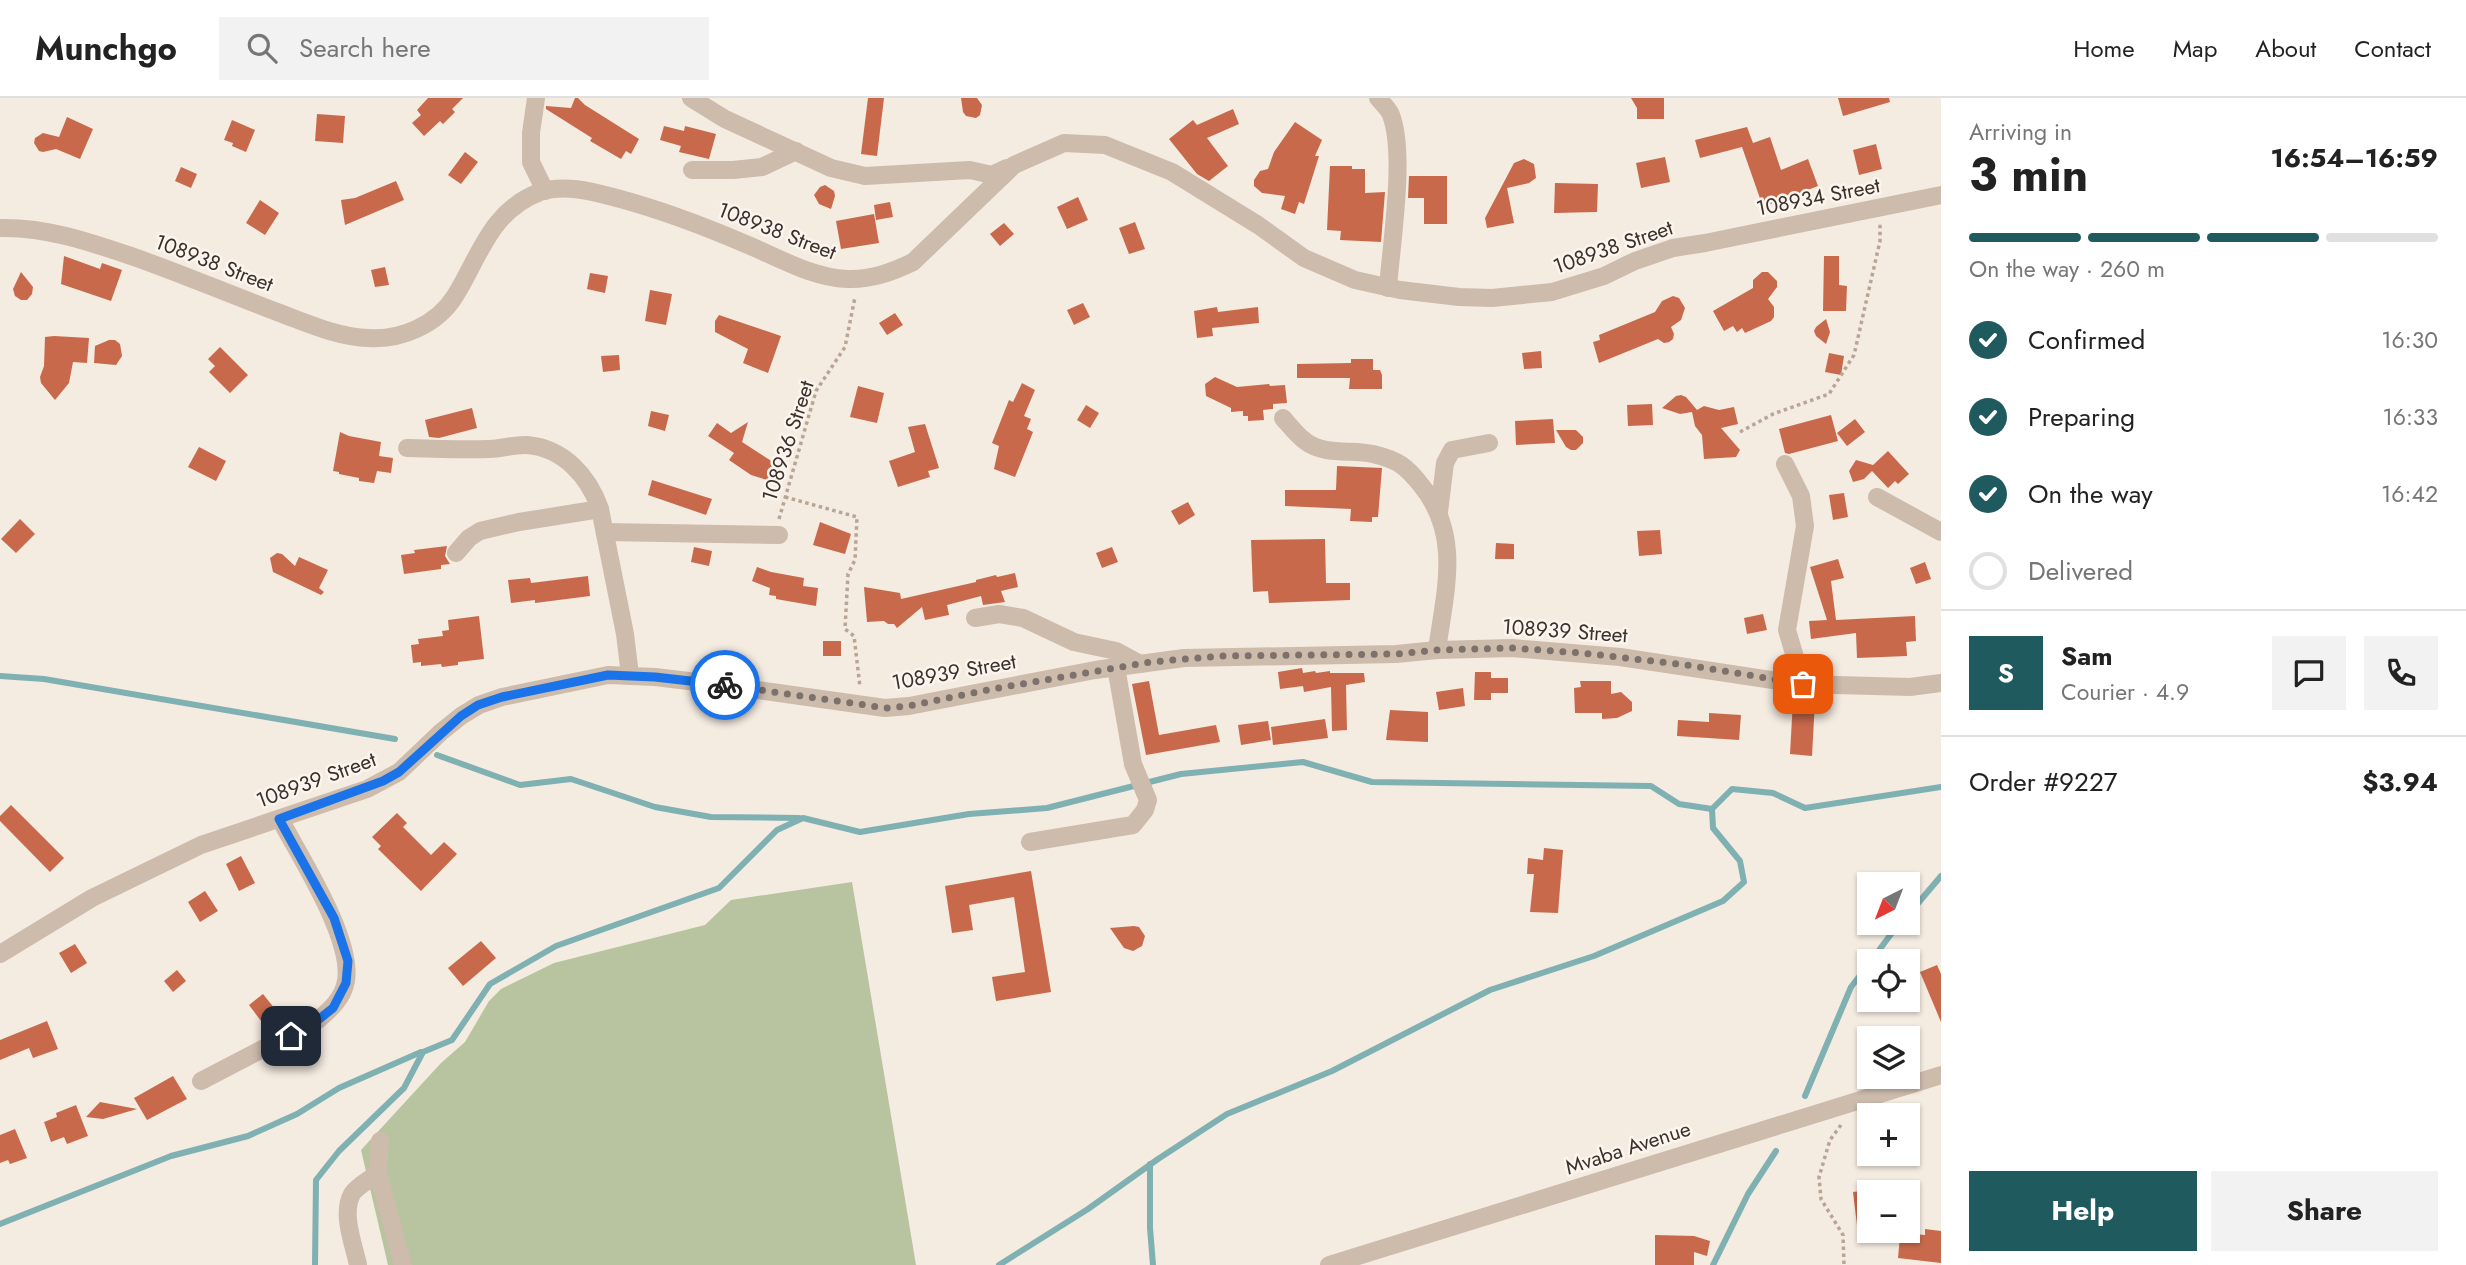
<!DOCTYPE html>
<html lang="en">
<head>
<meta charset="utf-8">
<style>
  body { margin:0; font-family:Jost,sans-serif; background:#f2f2f2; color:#222; height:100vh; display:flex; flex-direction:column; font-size:26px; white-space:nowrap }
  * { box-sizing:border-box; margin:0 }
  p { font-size:23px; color:#767676 }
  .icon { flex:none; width:38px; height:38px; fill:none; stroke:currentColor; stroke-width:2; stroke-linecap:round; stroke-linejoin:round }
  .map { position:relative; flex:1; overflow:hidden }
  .details { display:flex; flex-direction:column; background:#fff; width:525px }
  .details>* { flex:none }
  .needle { width:46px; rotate:222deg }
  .controls { position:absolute; left:1857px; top:774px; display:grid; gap:14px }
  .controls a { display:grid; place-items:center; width:63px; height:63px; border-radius:0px; background:#fff; box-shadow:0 2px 5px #0004; font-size:35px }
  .pin { position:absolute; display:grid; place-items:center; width:60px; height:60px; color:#fff; margin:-30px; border-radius:14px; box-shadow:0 4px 10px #0006 }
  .courier { position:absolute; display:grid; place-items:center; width:70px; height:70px; margin:-35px; border:5px solid #1a73e8; border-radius:50%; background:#fff; color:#222; box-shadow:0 2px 9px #0007 }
  .overview em { font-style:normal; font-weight:700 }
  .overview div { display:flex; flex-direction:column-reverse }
  .overview { display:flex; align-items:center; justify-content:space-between; height:119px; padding:0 28px }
  h1 { font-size:46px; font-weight:700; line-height:52px }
  .bar { display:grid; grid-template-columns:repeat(4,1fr); gap:10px 7px; align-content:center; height:84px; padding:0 28px }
  .bar i { height:9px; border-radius:5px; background:#e0e0e0 }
  .bar .on { background:#1f5a5e }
  .bar p { grid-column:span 4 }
  .line { display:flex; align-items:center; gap:18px; padding:0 28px; border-top:2px solid #e0e0e0 }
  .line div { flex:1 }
  .round { display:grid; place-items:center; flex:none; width:74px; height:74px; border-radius:0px; background:#f2f2f2 }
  ol { padding:0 28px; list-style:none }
  li { display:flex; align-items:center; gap:21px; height:77px }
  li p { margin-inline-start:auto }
  li .icon { padding:7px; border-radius:50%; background:#1f5a5e; color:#fff; stroke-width:4 }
  li:last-child { color:#767676 }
  li i { width:38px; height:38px; border:4px solid #e0e0e0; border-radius:50% }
  .primary-button { display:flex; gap:14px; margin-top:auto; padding:14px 28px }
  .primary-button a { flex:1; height:80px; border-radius:0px; background:#1f5a5e; color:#fff; font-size:28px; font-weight:700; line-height:80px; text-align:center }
  .primary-button a+a { background:#f2f2f2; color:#222 }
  header { display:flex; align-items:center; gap:42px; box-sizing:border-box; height:98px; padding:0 35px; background:#fff; border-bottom:2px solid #e0e0e0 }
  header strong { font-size:33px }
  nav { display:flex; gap:38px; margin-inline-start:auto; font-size:24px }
  .search { width:490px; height:63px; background:#f2f2f2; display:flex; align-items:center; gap:18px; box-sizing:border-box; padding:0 24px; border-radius:0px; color:#767676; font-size:26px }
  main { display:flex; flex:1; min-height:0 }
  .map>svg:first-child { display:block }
  .green { fill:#b8c4a0 }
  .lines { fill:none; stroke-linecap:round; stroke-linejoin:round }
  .stream { stroke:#7fb0b2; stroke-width:6 }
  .building { fill:#c8694b }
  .path { stroke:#b9a596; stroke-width:3.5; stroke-dasharray:3.5 3.5; stroke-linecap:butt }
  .minor { stroke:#cdbbac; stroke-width:18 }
  .done { stroke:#7c716b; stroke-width:7; stroke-dasharray:0 12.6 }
  .route { stroke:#1a73e8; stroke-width:9 }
  .labels { text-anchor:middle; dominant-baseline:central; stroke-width:5; stroke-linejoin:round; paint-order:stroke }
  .street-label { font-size:21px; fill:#3b302b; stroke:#fbf5ee }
</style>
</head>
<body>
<header>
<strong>Munchgo</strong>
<div class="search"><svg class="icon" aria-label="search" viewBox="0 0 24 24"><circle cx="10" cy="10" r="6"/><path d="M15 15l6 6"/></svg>Search here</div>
<nav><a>Home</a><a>Map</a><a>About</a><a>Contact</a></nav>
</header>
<main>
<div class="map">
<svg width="1941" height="1167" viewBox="0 0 1941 1167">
  <rect width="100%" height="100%" fill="#f4ebe1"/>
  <path class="green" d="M852,784L916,1167H388L361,1052L441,965L465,944L489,903L501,891L554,865L705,827L731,802Z"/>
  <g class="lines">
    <g class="stream">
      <path d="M0,578L44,581L395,641"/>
      <path d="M437,657L520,687L571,681L655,709L711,719L799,720"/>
      <path d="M1908,817L1941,778"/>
      <path d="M1871,863L1900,824"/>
      <path d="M1805,998L1851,889L1869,866"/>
      <path d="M1150,1066V1130L1153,1167"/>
      <path d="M0,1126L171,1058L248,1038L297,1016L339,990L421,954"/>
      <path d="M315,1167L316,1082L339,1053L404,990L423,954L452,942L490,886L556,848L719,790L777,732L803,720L860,734L969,716L1047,710L1181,676L1303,664L1372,684L1651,688L1679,706L1712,711"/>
      <path d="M999,1167L1088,1111L1158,1061L1227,1016L1332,973L1490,892L1594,858L1723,803L1744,784L1740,763L1713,730L1712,711L1732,691L1773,695L1805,710L1941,689"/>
      <path d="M1713,1167L1748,1096L1776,1053"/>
    </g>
  </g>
  <g class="building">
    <path d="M428,0H463L452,11L455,14L443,26L440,23L424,38L412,25L421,17L417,12Z"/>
    <path d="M575,0H578L585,7L639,41L631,56L626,53L621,61L590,43L592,40L546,11V8L571,10Z"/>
    <path d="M868,0H884L877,58L861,56Z"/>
    <path d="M961,0H977L982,7L980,17L976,20L966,18L963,14Z"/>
    <path d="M1631,0H1664V21H1637V10Z"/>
    <path d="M1838,0H1889L1890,4L1843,18Z"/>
    <path d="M1233,11L1239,26L1207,40L1228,68L1209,83L1197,76L1169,41L1193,22L1197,27Z"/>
    <path d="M317,16L345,18L343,45L315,43Z"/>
    <path d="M67,19L93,31L80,61L56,51L43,54L39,53L34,45L35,40L43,35L59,39Z"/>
    <path d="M232,22L255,32L246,54L232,48L233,45L224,42Z"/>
    <path d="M1295,24L1322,42L1315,58H1319L1304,106L1299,104L1295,116L1281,111L1285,98L1262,95L1254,88V82L1260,73L1268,71L1274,54Z"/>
    <path d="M664,28L684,33L685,28L716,36L709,61L679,54L681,48L660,42Z"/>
    <path d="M1747,29L1753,45L1770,39L1781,72L1808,61L1818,88L1763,109L1742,49L1700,60L1695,42Z"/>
    <path d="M1876,46L1882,71L1859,77L1853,52Z"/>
    <path d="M465,54L478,64L461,86L448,77Z"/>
    <path d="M1665,59L1670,84L1641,90L1636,65Z"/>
    <path d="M1524,61L1534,66L1536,80L1529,85L1507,90L1514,125L1487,130L1485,120L1514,65Z"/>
    <path d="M1330,68H1352V71H1365V95L1385,94L1381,144L1340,142L1341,133L1327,132Z"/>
    <path d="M181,69L197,76L191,90L175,83Z"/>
    <path d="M1409,78H1447V126H1424V100H1408Z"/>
    <path d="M396,83L404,102L345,127L341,102L355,100Z"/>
    <path d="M1555,85L1598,86L1597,114L1554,115Z"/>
    <path d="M825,87L834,93L835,98L831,111L819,106L814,97L820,89Z"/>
    <path d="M1078,99L1088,122L1067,131L1057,109Z"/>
    <path d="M260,102L279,115L265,137L246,125Z"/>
    <path d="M890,104L893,119L876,122L874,107Z"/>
    <path d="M874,116L879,145L841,151L836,123Z"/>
    <path d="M1135,124L1145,151L1129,156L1119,130Z"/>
    <path d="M1004,125L1014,136L1000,148L990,136Z"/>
    <path d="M64,158L100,171L102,165L122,172L111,203L61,186Z"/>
    <path d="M1824,158H1839V187L1847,188L1846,213H1823Z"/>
    <path d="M385,169L389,187L375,189L371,172Z"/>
    <path d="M21,174L33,189L32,196L27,202H21L15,198L13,191Z"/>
    <path d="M1762,174H1768L1777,183V189L1768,201L1774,209V219L1771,223L1745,235L1742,230L1737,234L1733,228L1724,233L1713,213L1753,190V182Z"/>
    <path d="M590,175L608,178L605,195L587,191Z"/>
    <path d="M650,192L672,196L666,227L645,223Z"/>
    <path d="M1673,198L1679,200L1685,210L1681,222L1671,229L1674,236L1673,241L1669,244L1664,245L1658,241L1599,265L1593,244L1600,242L1599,237L1655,214L1662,203Z"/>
    <path d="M1083,205L1090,219L1074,227L1067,212Z"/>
    <path d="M1217,209L1218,214L1258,209L1259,225L1212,230L1213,238L1197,240L1194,213Z"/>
    <path d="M895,215L903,227L887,237L879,225Z"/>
    <path d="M719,217L781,238L768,275L743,265L748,251L715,234V223Z"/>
    <path d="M1826,221L1830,234L1826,246L1816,238L1814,233L1816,229Z"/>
    <path d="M54,238L89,240L87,265L73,264L69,285L55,302L41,285L40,279L44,268L45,239Z"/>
    <path d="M109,242H115L120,246L122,258L116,267L94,265L95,248Z"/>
    <path d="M220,249L248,277L230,295L209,274L215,268L208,261Z"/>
    <path d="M1541,253L1542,270L1524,271L1522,255Z"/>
    <path d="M1829,255L1844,258L1841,277L1825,274Z"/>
    <path d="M619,257L620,272L603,274L601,258Z"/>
    <path d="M1351,261H1373V272H1380L1382,277V291H1349L1350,280H1297V266L1351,265Z"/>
    <path d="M1215,279L1237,289L1269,286L1270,288L1285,287L1287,305L1273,306V311L1263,312L1264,322L1248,323V318H1243V313L1231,314V310L1206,298L1205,286Z"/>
    <path d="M1022,285L1035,292L1024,318L1031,321L1027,331L1033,334L1015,379L994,371L999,348L992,345L1009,302L1013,304Z"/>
    <path d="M858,288L884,295L877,325L850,319Z"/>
    <path d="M1681,297L1686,299L1697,312L1704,308L1719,312L1734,309L1738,326L1721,330L1740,352L1736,359L1704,361L1702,337L1695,328L1692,314L1680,316L1662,310L1676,298Z"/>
    <path d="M1652,306L1653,327L1628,328L1627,307Z"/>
    <path d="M1086,307L1099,315L1090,330L1077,322Z"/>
    <path d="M472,310L477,330L439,340L429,339L425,322Z"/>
    <path d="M651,313L669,317L665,333L648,328Z"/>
    <path d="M1831,317L1838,343L1789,356L1785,355L1779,331Z"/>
    <path d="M1553,321L1555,345L1516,347L1515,323Z"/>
    <path d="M1855,321L1865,334L1847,348L1837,335Z"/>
    <path d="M748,324L742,344L773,364L777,371L774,379L767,382L751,377L729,362L734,355L708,338L717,325L731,335Z"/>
    <path d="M925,326L939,370L928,373L930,379L898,389L889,363L915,354L908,329Z"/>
    <path d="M1556,332H1576L1583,339V345L1576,352H1571L1566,349Z"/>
    <path d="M340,334L349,338L381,344L379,358L393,360L391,375L377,373L374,385L359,383V380L339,376V374L333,373Z"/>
    <path d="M199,349L226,363L216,383L188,369Z"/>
    <path d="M1888,353L1909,376L1898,386L1895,383L1888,390L1872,373L1864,381L1853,384L1849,373L1856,362L1873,367Z"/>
    <path d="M1337,368L1382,370L1378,419H1372V424L1350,423L1351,411L1285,408V392H1336Z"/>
    <path d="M652,382L712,401L706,417L648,397Z"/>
    <path d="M1844,395L1848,419L1833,422L1829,397Z"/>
    <path d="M1188,404L1195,417L1179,427L1171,413Z"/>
    <path d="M20,421L35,436L16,455L1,441Z"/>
    <path d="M820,424L851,436L845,456L813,447Z"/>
    <path d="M1660,432L1662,456L1639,458L1637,433Z"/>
    <path d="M1325,441L1326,485H1350V502L1269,505L1268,493L1253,494L1251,442Z"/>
    <path d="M1496,445L1514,446V461H1495Z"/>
    <path d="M447,448L445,458L450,466L441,467V471L404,476L401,457L415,455L414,452Z"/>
    <path d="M694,449L712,453L709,468L691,464Z"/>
    <path d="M1112,449L1118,464L1102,470L1096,455Z"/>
    <path d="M277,455L282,456L295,468L299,459L328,472L319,490L324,494L321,497L273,474L270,460Z"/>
    <path d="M1838,461L1844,480L1831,483L1836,522L1915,518L1916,543L1906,544L1907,558L1857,560L1856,535L1811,541L1809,523L1827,522L1810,469Z"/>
    <path d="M1925,464L1931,481L1916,486L1910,470Z"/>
    <path d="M757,469L771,474L804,480L803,488L818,490L816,508L776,501V498L769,497L770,490L752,483Z"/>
    <path d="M1015,475L1018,489L1001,493L1005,504L983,507L981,498L947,507L949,517L925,522L922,509L897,530L894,526H888L884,523L867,524L864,489L900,495L901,501L976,484V482L996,477L997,479Z"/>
    <path d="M588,478L590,498L535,505V502L511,505L508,482L530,480L531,485Z"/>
    <path d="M1763,516L1767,532L1747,536L1744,520Z"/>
    <path d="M479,518L484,561L458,564V567L442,569L441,566L421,568V564L413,565L411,547L419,546L418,541L443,538L442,533L449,532L448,522Z"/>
    <rect x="823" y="543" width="18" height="15"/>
    <path d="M1302,570L1303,575L1315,573L1316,575L1330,573V575H1364L1365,584L1346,587L1347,632L1332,633L1331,589L1304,594L1303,588L1280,591L1278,574Z"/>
    <path d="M1475,574H1491V580H1508V595H1491V602H1474Z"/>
    <path d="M1149,583L1159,637L1216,627L1220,644L1146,657L1132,586Z"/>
    <path d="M1580,583H1611V596L1621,594L1632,604V613L1617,620L1602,621V615H1575L1574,590L1581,589Z"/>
    <path d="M1463,590L1465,608L1439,612L1436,594Z"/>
    <path d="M1793,602L1815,603L1812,658L1790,656Z"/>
    <path d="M1390,612L1428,614V644L1386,642Z"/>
    <path d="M1709,615L1741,617L1739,642L1677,638L1678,622L1709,624Z"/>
    <path d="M1325,621L1328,640L1273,647L1271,629Z"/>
    <path d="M1268,623L1271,642L1241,647L1238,627Z"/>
    <path d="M11,707L64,760L50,774L0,723V718Z"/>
    <path d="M397,715L407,725L403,729L431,757L444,744L457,756L421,793L378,751L381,748L372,739Z"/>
    <path d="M1544,750L1563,752L1558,815L1530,814L1534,776H1527L1528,760L1543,762Z"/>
    <path d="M241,758L255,785L239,793L226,766Z"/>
    <path d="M1031,773L1051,894L996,903L992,879L1025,874L1014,799L969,807L973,832L952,835L945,788Z"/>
    <path d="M205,793L218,813L200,824L188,804Z"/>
    <path d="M1134,828L1139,829L1145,838L1142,848L1133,853L1124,850L1110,830Z"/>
    <path d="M481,843L496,860L463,888L448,870Z"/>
    <path d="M75,846L87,865L71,875L59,855Z"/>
    <path d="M1937,867L1941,876V924L1920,874Z"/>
    <path d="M177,872L186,883L173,894L164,883Z"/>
    <path d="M263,896L279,916L264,927L249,907Z"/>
    <path d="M47,923L58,951L33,960L29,950L0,962V942Z"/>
    <path d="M173,978L187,1001L147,1022L134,1000Z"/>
    <path d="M100,1004L137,1011L103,1021L86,1019Z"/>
    <path d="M76,1007L88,1038L67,1046L64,1039L51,1044L44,1024L57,1019L56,1015Z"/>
    <path d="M15,1031L27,1060L10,1066L8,1062L0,1065V1037Z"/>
    <path d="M1869,1092V1143L1859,1144L1853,1094Z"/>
    <path d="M1925,1131L1941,1133V1165L1898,1160L1900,1138L1913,1140L1914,1136L1925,1137Z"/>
    <path d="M1655,1137L1694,1138L1710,1143L1707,1158L1694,1154V1167H1655Z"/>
  </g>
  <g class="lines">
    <g class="path">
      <path d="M1740,334L1773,316L1829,296L1854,257L1880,143V126"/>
      <path d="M785,399L857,419L855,462L848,476L845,531L854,538L860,589"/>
      <path d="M779,421L816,293L845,249L855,199"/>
      <path d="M1841,1027L1830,1042L1819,1079L1821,1101L1843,1137L1844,1167"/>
    </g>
    <g class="minor">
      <path d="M536,0L531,35V64L545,93"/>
      <path d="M691,0L725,21L831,70L865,78L970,72L992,77L1007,70"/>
      <path d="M1378,0C1382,5 1389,11 1391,17C1406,56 1391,147 1388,190"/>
      <path d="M692,72H733L762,69L796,53"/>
      <path d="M0,130C47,129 90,144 134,159C182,176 229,196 277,214C307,225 337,239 369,240C401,242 437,227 455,198C480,158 490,113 540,94C563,86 590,93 613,99C659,111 704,128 748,147C779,160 813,180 847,181C871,182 892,174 913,164L1014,67L1064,45L1105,47L1172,74L1258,127L1304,160L1355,182L1400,192L1459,199L1492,200L1552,194L1604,178L1635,163L1673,150L1705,145L1941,97"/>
      <path d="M1283,320C1290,328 1297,337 1305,343C1324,358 1352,351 1373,356C1398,362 1406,368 1421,387C1462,437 1445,493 1437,552"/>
      <path d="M407,350C435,351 462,352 489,351C502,351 515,346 527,347C564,350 589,379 600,411L625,536L630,577"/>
      <path d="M1785,366L1801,398L1805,428L1787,532L1803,586"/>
      <path d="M1877,399L1941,434"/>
      <path d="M1439,414L1445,365L1452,352L1489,345"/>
      <path d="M605,434L779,437"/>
      <path d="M456,455L469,440L480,433L519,424L600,411"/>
      <path d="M975,520L999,516L1023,520L1074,544L1116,553L1140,566"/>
      <path d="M1030,744L1133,727L1145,712L1148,702L1133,666L1116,569"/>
      <path d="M0,856L92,800L201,747L367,691L399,674L441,634L461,618L479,607L502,599L608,577L655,579L722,587L885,610L909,608L1095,572L1184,560L1396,556L1437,552L1512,550L1620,559L1798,586L1910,589L1941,585"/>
      <path d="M201,983L318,922C331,911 343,900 346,883C353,840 301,761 280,721"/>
      <path d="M378,1075L380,1043"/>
      <path d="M358,1167C354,1147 341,1116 352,1096C357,1088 371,1081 378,1075L403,1167"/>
      <path d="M1329,1167L1941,977"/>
    </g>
  </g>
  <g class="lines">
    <path class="done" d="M725,587L886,610L909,608L998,590L1150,564L1221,558L1396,556L1437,552L1512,550L1582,555L1687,567L1803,586"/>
    <path class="route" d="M291,938L318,922L333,910L346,885L348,863L334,820L279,721L383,683L399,674L461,618L478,607L502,599L608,577L655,579L725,587"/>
  </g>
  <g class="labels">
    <g class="street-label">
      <text transform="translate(1818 99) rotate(-11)">108934 Street</text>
      <text transform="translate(777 133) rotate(21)">108938 Street</text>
      <text transform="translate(1613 149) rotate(-19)">108938 Street</text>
      <text transform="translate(214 165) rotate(21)">108938 Street</text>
      <text transform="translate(788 343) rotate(-72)">108936 Street</text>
      <text transform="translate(1565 533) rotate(4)">108939 Street</text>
      <text transform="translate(954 574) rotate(-10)">108939 Street</text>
      <text transform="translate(316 682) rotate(-20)">108939 Street</text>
      <text transform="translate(1628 1050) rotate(-18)">Mvaba Avenue</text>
    </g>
  </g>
</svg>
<div class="controls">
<a><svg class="needle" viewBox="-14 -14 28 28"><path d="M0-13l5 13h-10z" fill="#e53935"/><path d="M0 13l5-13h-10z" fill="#767676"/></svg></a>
<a><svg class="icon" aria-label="locate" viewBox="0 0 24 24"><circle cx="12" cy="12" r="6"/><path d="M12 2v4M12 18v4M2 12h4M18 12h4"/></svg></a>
<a><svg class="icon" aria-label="layers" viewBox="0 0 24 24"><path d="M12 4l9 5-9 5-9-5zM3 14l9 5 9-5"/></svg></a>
<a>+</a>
<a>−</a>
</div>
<div class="pin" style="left:1803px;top:586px;background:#ea580c"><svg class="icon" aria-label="bag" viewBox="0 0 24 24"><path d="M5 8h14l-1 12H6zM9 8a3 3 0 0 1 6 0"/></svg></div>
<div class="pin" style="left:291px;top:938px;background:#1f2937"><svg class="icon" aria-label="home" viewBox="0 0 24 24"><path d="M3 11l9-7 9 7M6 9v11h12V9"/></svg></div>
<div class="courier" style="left:725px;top:587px"><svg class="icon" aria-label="bike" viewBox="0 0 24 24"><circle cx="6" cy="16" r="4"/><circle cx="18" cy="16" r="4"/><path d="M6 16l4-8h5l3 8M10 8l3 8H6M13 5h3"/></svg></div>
</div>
<section class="details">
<div class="overview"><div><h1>3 min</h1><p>Arriving in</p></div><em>16:54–16:59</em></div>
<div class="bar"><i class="on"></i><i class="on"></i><i class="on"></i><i></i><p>On the way · 260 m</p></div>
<ol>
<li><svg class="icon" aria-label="check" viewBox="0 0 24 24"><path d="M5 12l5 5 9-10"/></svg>Confirmed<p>16:30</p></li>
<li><svg class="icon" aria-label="check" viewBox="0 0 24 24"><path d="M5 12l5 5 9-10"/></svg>Preparing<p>16:33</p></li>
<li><svg class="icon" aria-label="check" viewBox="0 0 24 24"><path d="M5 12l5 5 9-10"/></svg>On the way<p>16:42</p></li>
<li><i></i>Delivered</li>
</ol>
<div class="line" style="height:126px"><b class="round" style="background:#1f5a5e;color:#fff">S</b><div><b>Sam</b><p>Courier · 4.9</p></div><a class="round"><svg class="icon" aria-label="chat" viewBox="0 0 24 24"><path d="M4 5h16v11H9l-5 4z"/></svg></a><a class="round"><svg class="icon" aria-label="phone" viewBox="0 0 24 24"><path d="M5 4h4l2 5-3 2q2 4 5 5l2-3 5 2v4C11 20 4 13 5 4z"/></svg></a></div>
<div class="line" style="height:91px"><div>Order #9227</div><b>$3.94</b></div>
<div class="primary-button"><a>Help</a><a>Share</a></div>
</section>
</main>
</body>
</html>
